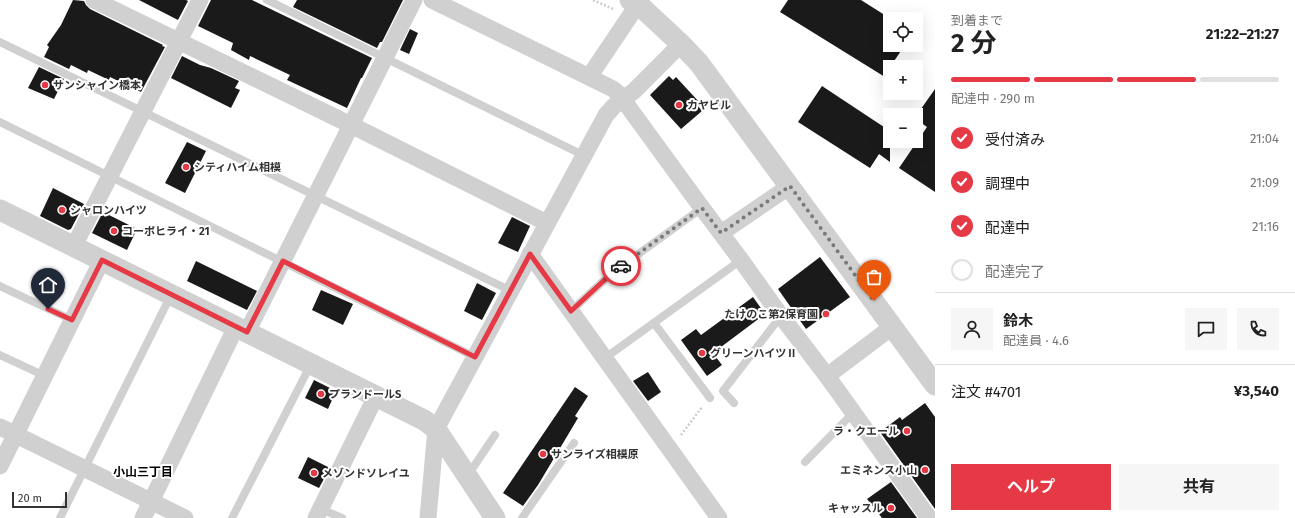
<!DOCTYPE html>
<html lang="ja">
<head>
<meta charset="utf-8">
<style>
  body { margin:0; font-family:"Fira Sans","Noto Sans JP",sans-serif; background:#f6f6f6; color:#222; height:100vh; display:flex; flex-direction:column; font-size:15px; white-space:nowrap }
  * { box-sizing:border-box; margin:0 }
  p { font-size:13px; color:#767676 }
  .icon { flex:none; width:22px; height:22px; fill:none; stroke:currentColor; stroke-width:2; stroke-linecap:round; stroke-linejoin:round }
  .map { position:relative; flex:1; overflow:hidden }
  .side { display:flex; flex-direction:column; background:#fff; width:360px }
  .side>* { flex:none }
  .controls { position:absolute; left:883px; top:12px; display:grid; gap:8px }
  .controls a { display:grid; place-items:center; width:40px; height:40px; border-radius:0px; background:#fff; box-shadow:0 4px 16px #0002; font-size:20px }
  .scale { position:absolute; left:12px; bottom:10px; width:55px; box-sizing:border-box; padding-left:4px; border:2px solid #333; border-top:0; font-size:11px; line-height:14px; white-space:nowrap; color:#333; -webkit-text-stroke:3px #fff; paint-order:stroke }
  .pin { position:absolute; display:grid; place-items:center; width:34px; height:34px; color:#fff; margin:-41px -17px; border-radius:50% 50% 50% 0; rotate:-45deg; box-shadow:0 0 4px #0007 }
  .pin .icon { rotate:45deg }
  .courier { position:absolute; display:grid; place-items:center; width:40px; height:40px; margin:-20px; border:3px solid #e63946; border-radius:50%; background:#fff; color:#222; box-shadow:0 1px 5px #0007 }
  .head em { font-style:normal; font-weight:700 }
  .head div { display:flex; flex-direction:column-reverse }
  .head { display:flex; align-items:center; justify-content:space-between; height:68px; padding:0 16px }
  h1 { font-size:26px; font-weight:700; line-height:30px }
  .bar { display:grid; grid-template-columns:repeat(4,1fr); gap:6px 4px; align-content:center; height:48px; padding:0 16px }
  .bar i { height:5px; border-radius:3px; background:#e0e0e0 }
  .bar .selected { background:#e63946 }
  .bar p { grid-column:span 4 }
  .line { display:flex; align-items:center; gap:10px; padding:0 16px; border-top:1px solid #e0e0e0 }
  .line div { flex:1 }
  .round { display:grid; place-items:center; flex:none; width:42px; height:42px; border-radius:0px; background:#f6f6f6 }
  ol { padding:0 16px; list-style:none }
  li { display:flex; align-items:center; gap:12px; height:44px }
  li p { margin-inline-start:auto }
  li .icon { padding:4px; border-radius:50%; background:#e63946; color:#fff; stroke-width:4 }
  li:last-child { color:#767676 }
  li i { width:22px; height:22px; border:2px solid #e0e0e0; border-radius:50% }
  .action { display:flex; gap:8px; margin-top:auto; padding:8px 16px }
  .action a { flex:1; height:46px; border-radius:0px; background:#e63946; color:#fff; font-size:16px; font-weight:700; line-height:46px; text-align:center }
  .action a+a { background:#f6f6f6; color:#222 }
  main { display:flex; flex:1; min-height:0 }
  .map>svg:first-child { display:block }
  .building { fill:#1a1a1a }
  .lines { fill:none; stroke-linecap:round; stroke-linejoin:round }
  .path { stroke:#cdcdcd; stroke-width:2.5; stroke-dasharray:2 2; stroke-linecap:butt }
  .service { stroke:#d0d0d0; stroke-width:8 }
  .minor { stroke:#d0d0d0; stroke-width:17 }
  .tertiary { stroke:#d0d0d0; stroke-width:21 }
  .done { stroke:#7a7a7a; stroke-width:4; stroke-dasharray:0 7.2 }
  .route { stroke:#e63946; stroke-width:5 }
  .poi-dot { fill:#e63946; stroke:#fff; stroke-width:1.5 }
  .labels { text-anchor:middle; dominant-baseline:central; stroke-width:4; stroke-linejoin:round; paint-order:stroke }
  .poi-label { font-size:11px; font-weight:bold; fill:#333; stroke:#fff; text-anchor:start }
  .neighbourhood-label { font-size:12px; font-weight:bold; fill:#000; stroke:#fff }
</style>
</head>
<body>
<main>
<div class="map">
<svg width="935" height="518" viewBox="0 0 935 518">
  <rect width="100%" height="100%" fill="#fff"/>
  <g class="building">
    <path d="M73,0L84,1L86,5L90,9L163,45L162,46L165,47L141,92L110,77L109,80L88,70L87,73L71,65L69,69L44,57L49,47L47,45L61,25Z"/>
    <path d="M139,0H186L188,1L178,20Z"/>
    <path d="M211,0H252L372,58L362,78H361L347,108L287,80L290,75L250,56L249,60L231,50L233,43L198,26Z"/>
    <path d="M297,0H403L382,42H380L377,48L293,7Z"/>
    <path d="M788,0H861L891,19H890V45H905L890,67L885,77L780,12Z"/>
    <path d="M410,29L418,33L409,54L400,50Z"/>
    <path d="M182,56L200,65L211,68L239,81L235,88L240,90L231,108L171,78Z"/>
    <path d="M39,67L64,79L54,99L28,88Z"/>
    <path d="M669,76L673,80L676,77L700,103L698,106L702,111L681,129L650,95Z"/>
    <path d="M822,86L890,131V162L879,154L870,168L798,122Z"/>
    <path d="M935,89V192L899,168L914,146L916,148V143L927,127L916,119V116Z"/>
    <path d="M187,142L206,151L185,193L165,183Z"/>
    <path d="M53,188L84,204L71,229L68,230L40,216Z"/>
    <path d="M103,212L137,229L127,250L92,233Z"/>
    <path d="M512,217L530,226L518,252L498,243Z"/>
    <path d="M820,257L850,297L806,329L778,289Z"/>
    <path d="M196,261L257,291L247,310L187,281Z"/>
    <path d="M477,283L496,293L482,320L464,311Z"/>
    <path d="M321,290L353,304L343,325L312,310Z"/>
    <path d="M753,297L765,314L713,353L722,365L707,376L681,340L696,329L701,335Z"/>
    <path d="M648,372L661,392L648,401L633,381Z"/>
    <path d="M314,380L336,391L328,409L305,398Z"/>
    <path d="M575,387L588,396L575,416L578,418L538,485L523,506L503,493Z"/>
    <path d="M925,403L935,417V509L880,432L900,417L902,420Z"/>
    <path d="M308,457L330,468L319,488L298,478Z"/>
    <path d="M891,482L917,518H882L867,499Z"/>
  </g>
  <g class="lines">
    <g class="path">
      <path d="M593,0L613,9"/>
      <path d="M681,435L702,407"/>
    </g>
    <g class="service">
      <path d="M267,0L583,155"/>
      <path d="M0,42L511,291"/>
      <path d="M0,122L475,357"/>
      <path d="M0,286L72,320"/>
      <path d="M571,311L612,273L702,208"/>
      <path d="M654,323L710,398"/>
      <path d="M0,355L45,376"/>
      <path d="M605,358L741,260"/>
      <path d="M734,403L723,391L781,316"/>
      <path d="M805,462L853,413"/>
      <path d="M468,475L495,435"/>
      <path d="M321,509L342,518"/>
      <path d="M60,518L171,295"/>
      <path d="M232,518L311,364"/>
      <path d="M522,518L574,443"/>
    </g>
    <g class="minor">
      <path d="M94,0L351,125L547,223"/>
      <path d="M432,0L589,77L613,89L619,94L702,208L741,260L778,312L827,376L929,518"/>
      <path d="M589,77L638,4"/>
      <path d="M721,233L790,186"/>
      <path d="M74,246L200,0"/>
      <path d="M530,254L719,518"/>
      <path d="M247,332L414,0"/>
      <path d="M827,376L892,327"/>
      <path d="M0,427L185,518"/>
      <path d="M0,466L102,260"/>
      <path d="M143,518L236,327"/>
      <path d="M316,518L376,396"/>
      <path d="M428,518L436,429L606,115L614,106L634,91L681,44"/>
    </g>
    <g class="tertiary">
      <path d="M630,0L638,4L681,44L699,63L935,385"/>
      <path d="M0,210L424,420L436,429L495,518"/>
    </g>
  </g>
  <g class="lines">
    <path class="done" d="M621,266L702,208L721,233L790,186L874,301"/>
    <path class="route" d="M48,309L72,320L102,260L247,332L283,261L475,357L530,254L571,311L612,273L621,266"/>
  </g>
  <g class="poi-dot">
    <circle cx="45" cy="85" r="4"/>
    <circle cx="679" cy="105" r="4"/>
    <circle cx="186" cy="167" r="4"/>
    <circle cx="62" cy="210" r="4"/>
    <circle cx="114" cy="231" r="4"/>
    <circle cx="826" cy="314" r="4"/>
    <circle cx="702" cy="353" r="4"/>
    <circle cx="321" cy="394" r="4"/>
    <circle cx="907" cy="431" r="4"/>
    <circle cx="543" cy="454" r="4"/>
    <circle cx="925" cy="470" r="4"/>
    <circle cx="314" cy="473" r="4"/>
    <circle cx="891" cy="508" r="4"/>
  </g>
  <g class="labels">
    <g class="poi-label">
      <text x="53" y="85">サンシャイン橋本</text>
      <text x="687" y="105">カヤビル</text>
      <text x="194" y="167">シティハイム相模</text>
      <text x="70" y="210">シャロンハイツ</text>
      <text x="122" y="231">コーポヒライ・21</text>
      <text x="818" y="314" text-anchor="end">たけのこ第2保育園</text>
      <text x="710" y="353">グリーンハイツⅡ</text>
      <text x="329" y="394">プランドールS</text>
      <text x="899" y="431" text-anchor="end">ラ・クエール</text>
      <text x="551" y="454">サンライズ相模原</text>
      <text x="917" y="470" text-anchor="end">エミネンス小山</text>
      <text x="322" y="473">メゾンドソレイユ</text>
      <text x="883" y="508" text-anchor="end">キャッスル</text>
    </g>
    <g class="neighbourhood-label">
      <text x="143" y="472">小山三丁目</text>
    </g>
  </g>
</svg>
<div class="controls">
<a><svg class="icon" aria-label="locate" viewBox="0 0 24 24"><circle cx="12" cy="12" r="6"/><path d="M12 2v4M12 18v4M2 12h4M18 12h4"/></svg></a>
<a>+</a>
<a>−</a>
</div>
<div class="scale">20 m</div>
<div class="pin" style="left:874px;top:301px;background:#ea580c"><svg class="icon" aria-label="bag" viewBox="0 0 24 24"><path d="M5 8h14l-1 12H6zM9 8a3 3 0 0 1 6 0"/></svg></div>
<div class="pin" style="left:48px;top:309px;background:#1f2937"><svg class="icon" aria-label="home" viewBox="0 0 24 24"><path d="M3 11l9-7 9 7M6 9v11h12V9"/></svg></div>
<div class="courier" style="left:621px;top:266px"><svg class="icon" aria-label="car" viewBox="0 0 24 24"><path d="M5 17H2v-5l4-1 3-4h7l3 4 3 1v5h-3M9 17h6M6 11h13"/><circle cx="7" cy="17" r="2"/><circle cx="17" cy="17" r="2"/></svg></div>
</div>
<section class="side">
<div class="head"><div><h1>2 分</h1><p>到着まで</p></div><em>21:22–21:27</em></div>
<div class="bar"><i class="selected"></i><i class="selected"></i><i class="selected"></i><i></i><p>配達中 · 290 m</p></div>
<ol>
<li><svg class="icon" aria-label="check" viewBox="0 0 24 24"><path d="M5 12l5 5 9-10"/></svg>受付済み<p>21:04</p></li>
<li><svg class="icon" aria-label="check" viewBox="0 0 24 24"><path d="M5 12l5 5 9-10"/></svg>調理中<p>21:09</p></li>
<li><svg class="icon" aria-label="check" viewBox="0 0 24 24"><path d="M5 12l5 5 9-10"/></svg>配達中<p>21:16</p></li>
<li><i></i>配達完了</li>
</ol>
<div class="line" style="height:72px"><a class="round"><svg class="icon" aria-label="person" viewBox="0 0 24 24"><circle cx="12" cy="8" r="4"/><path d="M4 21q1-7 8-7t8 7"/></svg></a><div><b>鈴木</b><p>配達員 · 4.6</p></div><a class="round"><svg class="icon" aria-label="chat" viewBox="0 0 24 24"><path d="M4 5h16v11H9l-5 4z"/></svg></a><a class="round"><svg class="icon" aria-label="phone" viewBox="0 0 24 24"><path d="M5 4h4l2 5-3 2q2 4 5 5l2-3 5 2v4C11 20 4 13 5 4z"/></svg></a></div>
<div class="line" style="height:52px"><div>注文 #4701</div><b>¥3,540</b></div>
<div class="action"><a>ヘルプ</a><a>共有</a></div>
</section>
</main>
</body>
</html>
